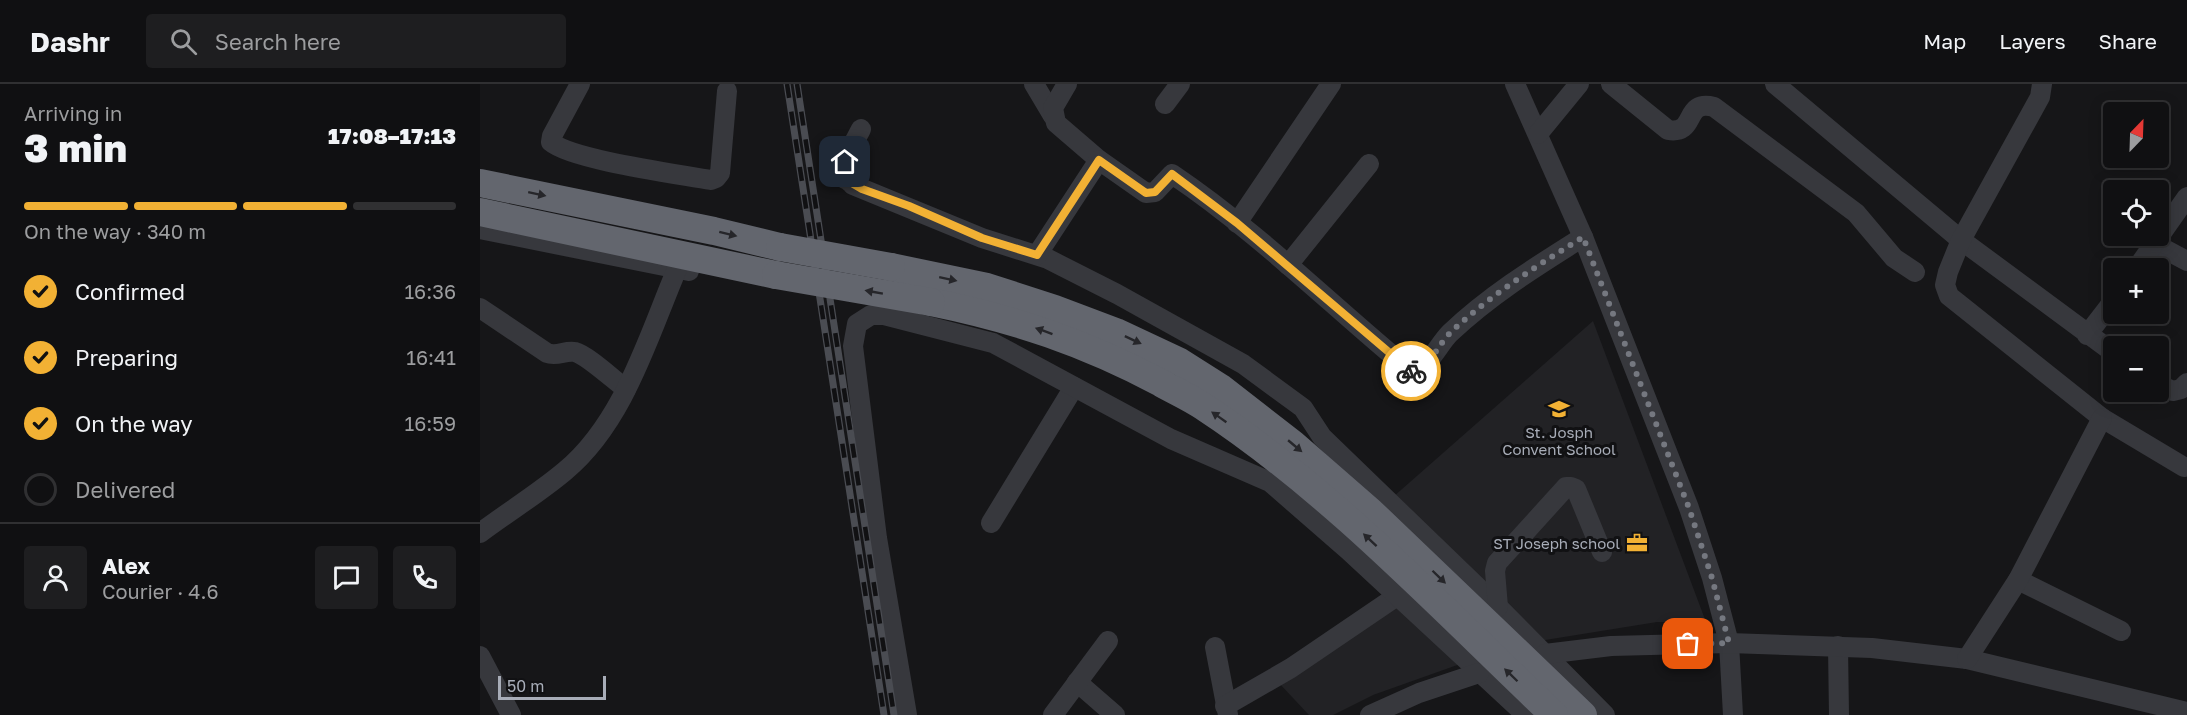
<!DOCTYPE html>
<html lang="en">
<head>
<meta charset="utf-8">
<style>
  body { margin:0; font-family:"Golos Text",sans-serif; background:#1e1e20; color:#f1f3f6; height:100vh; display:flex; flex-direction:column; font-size:22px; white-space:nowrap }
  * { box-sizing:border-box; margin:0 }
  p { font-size:20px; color:#9c9d9f }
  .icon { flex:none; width:33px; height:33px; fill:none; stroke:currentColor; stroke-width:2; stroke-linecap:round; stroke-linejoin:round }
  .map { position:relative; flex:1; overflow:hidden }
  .side { display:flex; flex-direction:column; background:#101012; width:480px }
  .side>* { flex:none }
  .needle { width:39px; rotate:23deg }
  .tools { position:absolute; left:1623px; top:18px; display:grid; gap:12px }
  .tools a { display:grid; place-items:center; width:66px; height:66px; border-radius:6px; background:#101012; box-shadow:0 3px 15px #0003,0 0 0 2px #303032; font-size:30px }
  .scale { position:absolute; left:18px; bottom:15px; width:108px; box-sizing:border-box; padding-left:6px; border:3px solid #a8adb8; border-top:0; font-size:16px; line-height:21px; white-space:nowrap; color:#a8adb8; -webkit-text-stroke:4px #111113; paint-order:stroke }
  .pin { position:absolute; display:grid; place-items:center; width:51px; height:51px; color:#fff; margin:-26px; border-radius:12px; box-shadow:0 3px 9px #0006 }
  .courier { position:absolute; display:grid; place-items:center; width:60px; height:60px; margin:-30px; border:4px solid #f2b134; border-radius:50%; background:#fff; color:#222; box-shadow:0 2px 8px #0007 }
  .headline em { font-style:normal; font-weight:800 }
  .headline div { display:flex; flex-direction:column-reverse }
  .headline { display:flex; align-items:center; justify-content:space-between; height:102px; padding:0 24px }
  h1 { font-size:39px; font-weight:800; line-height:45px }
  .bar { display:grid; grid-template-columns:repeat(4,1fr); gap:9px 6px; align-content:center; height:72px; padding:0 24px }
  .bar i { height:8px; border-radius:4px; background:#303032 }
  .bar .on { background:#f2b134 }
  .bar p { grid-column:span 4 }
  .line { display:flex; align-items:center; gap:15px; padding:0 24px; border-top:2px solid #303032 }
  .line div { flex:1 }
  .round { display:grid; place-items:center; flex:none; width:63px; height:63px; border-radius:6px; background:#1e1e20 }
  ol { padding:0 24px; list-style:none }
  li { display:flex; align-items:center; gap:18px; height:66px }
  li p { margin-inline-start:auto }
  li .icon { padding:6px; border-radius:50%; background:#f2b134; color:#111; stroke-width:4 }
  li:last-child { color:#9c9d9f }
  li i { width:33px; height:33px; border:3px solid #303032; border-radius:50% }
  header { display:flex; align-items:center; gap:36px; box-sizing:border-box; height:84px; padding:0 30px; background:#101012; border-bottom:2px solid #303032 }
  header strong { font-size:28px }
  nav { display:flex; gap:33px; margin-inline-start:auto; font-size:21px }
  .search { width:420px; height:54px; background:#1e1e20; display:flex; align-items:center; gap:15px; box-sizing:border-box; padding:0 21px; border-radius:6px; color:#9c9d9f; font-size:22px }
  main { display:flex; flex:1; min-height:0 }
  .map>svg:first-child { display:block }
  .built { fill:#222225 }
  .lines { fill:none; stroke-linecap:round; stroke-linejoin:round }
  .minor { stroke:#37383d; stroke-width:20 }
  .highway { stroke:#63666e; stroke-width:28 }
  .rail-casing { stroke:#4a4c52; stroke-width:7 }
  .rail { stroke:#111113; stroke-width:4.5; stroke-dasharray:14; stroke-linecap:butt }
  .highway-bridge { stroke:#63666e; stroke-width:28 }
  .oneway { fill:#26262a }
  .done { stroke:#757880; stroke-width:6; stroke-dasharray:0 10.8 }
  .route { stroke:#f2b134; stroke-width:8 }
  .labels { text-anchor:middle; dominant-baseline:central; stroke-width:6; stroke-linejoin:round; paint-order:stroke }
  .poi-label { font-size:15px; fill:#a8adb8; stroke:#111113 }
</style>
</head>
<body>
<header>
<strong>Dashr</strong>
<div class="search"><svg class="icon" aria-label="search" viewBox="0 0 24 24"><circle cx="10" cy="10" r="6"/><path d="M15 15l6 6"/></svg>Search here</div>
<nav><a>Map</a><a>Layers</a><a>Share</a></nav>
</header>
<main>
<section class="side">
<div class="headline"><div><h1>3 min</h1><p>Arriving in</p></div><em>17:08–17:13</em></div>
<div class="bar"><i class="on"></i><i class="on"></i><i class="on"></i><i></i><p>On the way · 340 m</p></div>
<ol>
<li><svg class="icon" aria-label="check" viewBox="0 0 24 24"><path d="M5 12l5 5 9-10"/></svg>Confirmed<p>16:36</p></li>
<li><svg class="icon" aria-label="check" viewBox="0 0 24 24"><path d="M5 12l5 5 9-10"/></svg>Preparing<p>16:41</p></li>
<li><svg class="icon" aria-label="check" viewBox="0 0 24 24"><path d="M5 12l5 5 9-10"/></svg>On the way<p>16:59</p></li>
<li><i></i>Delivered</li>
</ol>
<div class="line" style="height:108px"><a class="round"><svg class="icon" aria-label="person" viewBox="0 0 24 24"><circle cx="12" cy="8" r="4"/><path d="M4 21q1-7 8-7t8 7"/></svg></a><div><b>Alex</b><p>Courier · 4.6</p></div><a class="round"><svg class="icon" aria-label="chat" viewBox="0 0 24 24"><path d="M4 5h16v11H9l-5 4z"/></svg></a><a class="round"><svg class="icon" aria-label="phone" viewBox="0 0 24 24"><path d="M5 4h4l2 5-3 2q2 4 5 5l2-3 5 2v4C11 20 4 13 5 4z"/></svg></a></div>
</section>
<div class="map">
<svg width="1707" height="631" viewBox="0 0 1707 631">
  <rect width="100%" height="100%" fill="#161618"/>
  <g class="built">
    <path d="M1113,237L1226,538H1177L1059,557L913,413Z"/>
    <path d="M912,512L983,579L893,611L853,631H829L799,599Z"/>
  </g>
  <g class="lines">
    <g class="minor">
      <path d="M100,0L72,52L71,58C92,76 199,90 231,96L236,94L240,89L247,7"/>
      <path d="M554,0L573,32"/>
      <path d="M587,0L573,24L576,39L619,76L666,109L675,108L692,90C778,148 852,222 931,287C951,282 957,262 970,249C1010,211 1057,182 1103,153"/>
      <path d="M1035,0L1103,153L1209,424L1232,494L1249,559L1253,631"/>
      <path d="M1131,0L1188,46C1218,51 1202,15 1234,23L1376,129L1414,174L1435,188"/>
      <path d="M1295,0L1481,156L1634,269"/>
      <path d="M1562,0L1560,13L1481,156L1468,188L1465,201L1469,212L1622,334L1704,383"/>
      <path d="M685,20L700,0"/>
      <path d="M381,45C376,56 357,83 365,95C366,95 373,100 373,101L502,154L568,175L637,210L763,280L823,324L842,353L1018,523L1125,631"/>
      <path d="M1058,50L1099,0"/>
      <path d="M757,139L851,0"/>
      <path d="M0,145L209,187"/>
      <path d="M1675,160L1707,177"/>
      <path d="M557,171L619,76"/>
      <path d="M808,181L889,80"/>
      <path d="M1657,184L1707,113"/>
      <path d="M0,224L67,269C77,273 85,266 95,268C107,271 135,297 146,305"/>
      <path d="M1607,251L1634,216"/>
      <path d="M1678,300L1693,307L1701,305L1707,299"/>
      <path d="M511,439L594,303"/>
      <path d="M0,449C28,428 59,409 85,387C144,338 168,253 197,185"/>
      <path d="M1538,496L1641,547"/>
      <path d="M1018,523L1015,487L1017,479L1086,403H1091L1096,405L1122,468"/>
      <path d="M1358,562L1359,631"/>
      <path d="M735,563L748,631"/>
      <path d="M1065,570L1131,562L1249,559L1392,564L1487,575L1707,628"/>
      <path d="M0,572L31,631"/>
      <path d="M1487,575L1538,496L1622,334"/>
      <path d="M597,598L635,631"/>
      <path d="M745,622L811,584L917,512"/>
      <path d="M427,631L397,454L373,262L377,240L391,231H404L513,259L691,355L790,398L868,466L1046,631"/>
      <path d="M573,631L628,557"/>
      <path d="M890,631L939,609L999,589"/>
    </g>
    <g class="highway">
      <path d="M0,99L234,147L300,163"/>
      <path d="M0,128L296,191"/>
      <path d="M411,183L507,203L575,225L636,248L700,278L741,304L813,360L891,428L1103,631"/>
      <path d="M451,218C535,235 606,259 681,299C695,307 711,314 724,323C852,407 963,526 1074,631"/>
    </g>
    <defs>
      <g id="rail">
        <path d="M307,0L404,631"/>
        <path d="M317,0L414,631"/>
      </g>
    </defs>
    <use href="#rail" class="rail-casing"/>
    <use href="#rail" class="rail"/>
    <g class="highway-bridge">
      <path d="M300,163L411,183"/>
      <path d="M296,191L451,218"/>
    </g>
  </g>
  <defs><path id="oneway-solid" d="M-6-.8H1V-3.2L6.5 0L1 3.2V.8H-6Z" transform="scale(1.5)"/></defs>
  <g class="oneway">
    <use href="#oneway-solid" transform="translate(57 110) rotate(12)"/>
    <use href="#oneway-solid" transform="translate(248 150) rotate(14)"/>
    <use href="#oneway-solid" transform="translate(468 195) rotate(12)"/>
    <use href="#oneway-solid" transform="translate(394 208) rotate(-170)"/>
    <use href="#oneway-solid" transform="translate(564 247) rotate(-160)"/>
    <use href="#oneway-solid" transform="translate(653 256) rotate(25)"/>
    <use href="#oneway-solid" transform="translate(739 333) rotate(-145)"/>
    <use href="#oneway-solid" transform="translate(815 362) rotate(40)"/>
    <use href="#oneway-solid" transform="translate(890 456) rotate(-137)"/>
    <use href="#oneway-solid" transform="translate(959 493) rotate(44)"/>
    <use href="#oneway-solid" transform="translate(1031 591) rotate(-136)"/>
  </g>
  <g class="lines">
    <path class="done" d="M931,287C951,283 957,262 970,249C1010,211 1057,182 1103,153L1209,424L1232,494L1249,559L1208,560"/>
    <path class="route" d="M365,78L363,88L365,95L382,105L429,122L502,154L557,171L619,76L666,109L675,108L692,90L757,139L931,287"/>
  </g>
  <defs>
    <symbol id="school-bare" viewBox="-9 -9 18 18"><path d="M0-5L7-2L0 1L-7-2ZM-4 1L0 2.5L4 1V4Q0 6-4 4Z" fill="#f2b134" stroke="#111113" stroke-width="2.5" paint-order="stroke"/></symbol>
    <symbol id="office-bare" viewBox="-9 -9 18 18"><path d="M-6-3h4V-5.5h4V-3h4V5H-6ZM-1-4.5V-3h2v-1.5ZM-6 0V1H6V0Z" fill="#f2b134" stroke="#111113" stroke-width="2.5" paint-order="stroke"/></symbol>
  </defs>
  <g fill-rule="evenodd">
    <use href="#school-bare" x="1064" y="310" width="30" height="30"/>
    <use href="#office-bare" x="1142" y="444" width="30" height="30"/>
  </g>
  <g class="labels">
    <g class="poi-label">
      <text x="1079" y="348">St. Josph<tspan x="1079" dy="17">Convent School</tspan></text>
      <text x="1140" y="459" text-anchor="end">ST Joseph school</text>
    </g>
  </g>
</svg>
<div class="tools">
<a><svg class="needle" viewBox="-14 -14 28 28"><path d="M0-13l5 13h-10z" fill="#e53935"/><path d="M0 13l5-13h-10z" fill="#9c9d9f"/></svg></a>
<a><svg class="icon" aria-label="locate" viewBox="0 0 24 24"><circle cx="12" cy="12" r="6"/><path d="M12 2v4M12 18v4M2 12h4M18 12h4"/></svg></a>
<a>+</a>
<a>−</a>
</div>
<div class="scale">50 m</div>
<div class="pin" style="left:1208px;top:560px;background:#ea580c"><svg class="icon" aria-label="bag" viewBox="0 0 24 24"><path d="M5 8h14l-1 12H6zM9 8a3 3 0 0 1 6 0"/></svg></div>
<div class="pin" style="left:365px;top:78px;background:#1f2937"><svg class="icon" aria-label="home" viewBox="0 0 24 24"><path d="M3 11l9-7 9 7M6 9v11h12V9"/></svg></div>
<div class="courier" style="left:931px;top:287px"><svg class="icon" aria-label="bike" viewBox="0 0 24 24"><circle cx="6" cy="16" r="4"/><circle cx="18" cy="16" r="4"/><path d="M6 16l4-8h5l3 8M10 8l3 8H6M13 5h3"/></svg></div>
</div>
</main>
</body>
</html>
